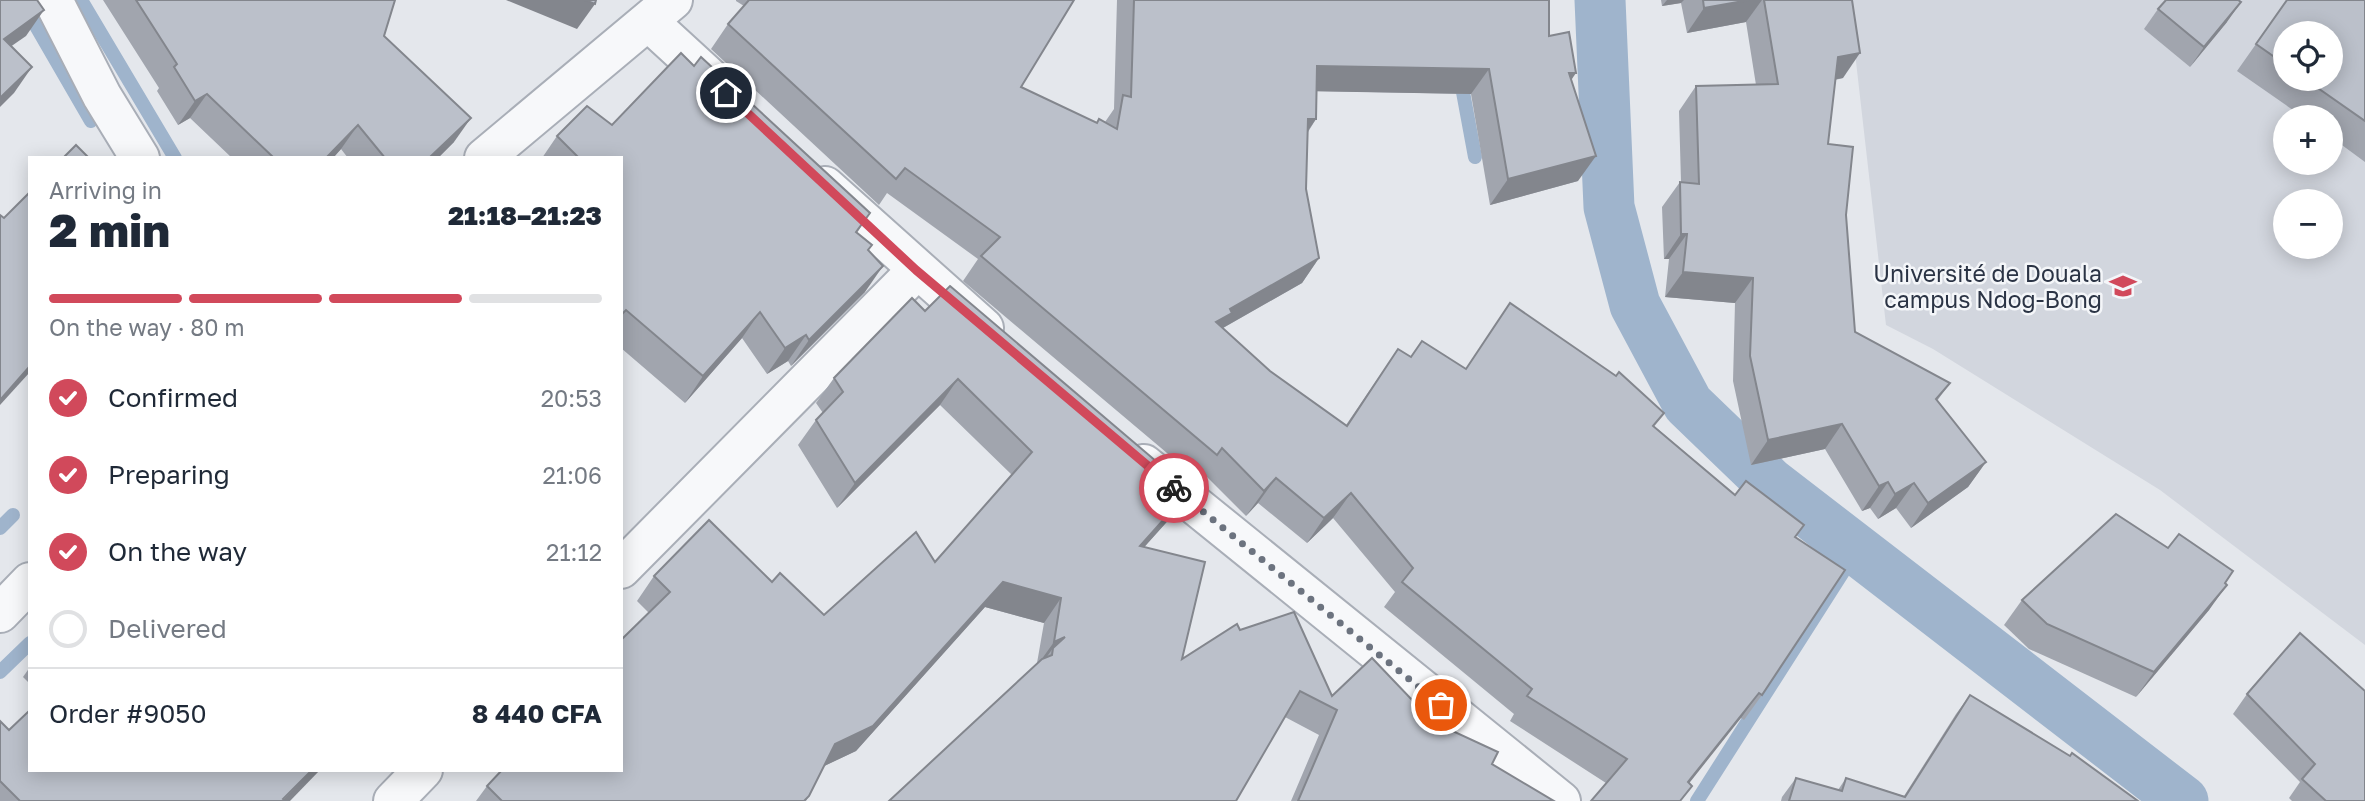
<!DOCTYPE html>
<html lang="en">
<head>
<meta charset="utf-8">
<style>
  body { margin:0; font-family:"Golos Text",sans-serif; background:#f6f6f7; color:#1f2937; height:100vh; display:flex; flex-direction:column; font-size:26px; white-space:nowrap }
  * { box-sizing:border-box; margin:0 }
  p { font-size:23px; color:#747a83 }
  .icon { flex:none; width:38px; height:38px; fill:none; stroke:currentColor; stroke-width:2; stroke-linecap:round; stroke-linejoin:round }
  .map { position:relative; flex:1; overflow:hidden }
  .panel { position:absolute; left:28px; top:156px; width:595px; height:616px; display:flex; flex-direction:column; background:#fff; border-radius:0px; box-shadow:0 4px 18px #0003 }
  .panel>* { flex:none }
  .fabs { position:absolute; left:2273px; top:21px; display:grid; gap:14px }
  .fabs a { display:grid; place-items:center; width:70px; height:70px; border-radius:50%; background:#fff; box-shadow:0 4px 18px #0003; font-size:35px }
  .pin { position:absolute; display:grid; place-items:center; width:60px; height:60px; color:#fff; margin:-30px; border:4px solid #fff; border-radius:50%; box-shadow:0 2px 7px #0007 }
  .courier { position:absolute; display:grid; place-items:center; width:70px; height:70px; margin:-35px; border:5px solid #d1495b; border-radius:50%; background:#fff; color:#222; box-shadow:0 2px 9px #0007 }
  .head em { font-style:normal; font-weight:800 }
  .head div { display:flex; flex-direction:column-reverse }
  .head { display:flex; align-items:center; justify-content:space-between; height:119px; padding:0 21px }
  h1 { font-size:46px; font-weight:800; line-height:52px }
  .bar { display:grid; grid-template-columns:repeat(4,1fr); gap:10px 7px; align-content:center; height:84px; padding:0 21px }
  .bar i { height:9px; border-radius:5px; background:#e0e1e3 }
  .bar .selected { background:#d1495b }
  .bar p { grid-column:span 4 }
  .line { display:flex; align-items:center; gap:18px; padding:0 21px; border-top:2px solid #e0e1e3 }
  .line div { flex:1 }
  ol { padding:0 21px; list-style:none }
  li { display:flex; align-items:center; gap:21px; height:77px }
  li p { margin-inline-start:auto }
  li .icon { padding:7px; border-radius:50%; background:#d1495b; color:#fff; stroke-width:4 }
  li:last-child { color:#747a83 }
  li i { width:38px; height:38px; border:4px solid #e0e1e3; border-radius:50% }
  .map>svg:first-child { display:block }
  .built { fill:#d2d6de; fill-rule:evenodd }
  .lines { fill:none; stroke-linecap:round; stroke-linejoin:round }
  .stream { stroke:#9fb4cc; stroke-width:14 }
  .canal { stroke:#9fb4cc; stroke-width:51 }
  .street-casing { stroke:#a9aeb7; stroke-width:42 }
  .street { stroke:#f7f8fa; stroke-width:38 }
  .wall { fill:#a1a5ae; fill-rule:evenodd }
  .shaded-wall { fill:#83868d }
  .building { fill:#bbc0ca; stroke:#83868d; stroke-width:2 }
  .done { stroke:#6c737f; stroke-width:7; stroke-dasharray:0 12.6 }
  .route { stroke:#d1495b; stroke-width:9 }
  .labels { text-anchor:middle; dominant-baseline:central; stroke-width:5; stroke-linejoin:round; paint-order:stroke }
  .poi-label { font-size:23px; fill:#2b3445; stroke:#f4f6f9; text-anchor:end }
</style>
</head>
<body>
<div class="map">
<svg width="2365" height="801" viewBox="0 0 2365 801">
  <rect width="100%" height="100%" fill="#e4e7ec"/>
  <path class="built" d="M1849,0H2365V645L2160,490L1933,349L1886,325ZM2286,33H2331V79H2286ZM2286,117H2331V163H2286ZM2286,201H2331V247H2286Z"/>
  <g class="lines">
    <g class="stream">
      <path d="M21,0L91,121"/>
      <path d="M81,0L175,158"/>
      <path d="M1460,76L1475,157"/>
      <path d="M0,528L13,515"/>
      <path d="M0,672L30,643"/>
      <path d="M1697,801L1857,550"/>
    </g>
    <path class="canal" d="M1600,0L1609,207L1635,305L1688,404L1770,483L2183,801"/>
    <defs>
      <g id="street">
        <path d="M53,0L102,96L140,158"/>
        <path d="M649,22L733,99"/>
        <path d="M484,158L673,0"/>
        <path d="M825,186L984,328"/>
        <path d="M1144,464L1561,801"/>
        <path d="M621,569L917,270"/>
        <path d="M0,613L30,582"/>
        <path d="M393,801L423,770"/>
      </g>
    </defs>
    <use href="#street" class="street-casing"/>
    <use href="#street" class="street"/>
  </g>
  <g class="wall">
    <path d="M103,0H395L384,36L454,142L438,158H348L341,149L333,158H232L190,118L178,125L157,91L159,88Z"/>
    <path d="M736,0H1074L1021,87L1097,123L1105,122L1114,109L1117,0H1549V36L1571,80L1578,181L1490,205L1471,94L1317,91L1316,119L1308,132L1306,189L1319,258L1302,283L1223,328L1270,371L1346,425L1398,349L1411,357L1466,369L1510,303L1735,495L1795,538L1762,695L1744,720L1741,718L1606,783L1510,721L1514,714L1384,607L1395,592L1333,518L1307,543L1258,503L1246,516L1204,474L1199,480L963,281L978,259L887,193L879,205L711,49L728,24L744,6L736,1Z"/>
    <path d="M1661,0H1852L1843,78L1835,80L1828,144L1846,215L1855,332L1950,383L1937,401L1986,462L1968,487L1911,528L1896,508L1878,519L1870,508L1862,511L1825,449L1751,465L1733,381L1735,303L1665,297L1669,259H1664L1662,207L1680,182H1681L1679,111L1696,86L1756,85L1746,22L1687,33L1681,3L1662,6Z"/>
    <path d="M2287,0H2365V162L2331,137V117H2303L2237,71ZM2286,33L2331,79H2286Z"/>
    <path d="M2158,9L2227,22L2190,67L2144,29Z"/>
    <path d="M694,66L870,213L857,233L868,250L865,292L791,366L788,361L767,374L742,338L685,403L621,348V158H542L557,136L612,125Z"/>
    <path d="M925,311L1190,490L1173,515L1144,547L1182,659L1240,630L1332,696L1433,722L1492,764L1554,801H1291L1319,735L1285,717L1037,663L1044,623L985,607L856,751L824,766L806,801H476L487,786L621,770L649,613L637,601L654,576L772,582L824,615L935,562L1012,475L940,405L837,508L798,445L816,420L823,413L816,403L834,378Z"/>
    <path d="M2168,548L2225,583L2209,610L2136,697L2029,649L2004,625L2022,600Z"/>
    <path d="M30,667V684L23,677Z"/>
    <path d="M2247,694L2365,801H2292L2289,798L2300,782L2233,714Z"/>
    <path d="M1970,695L2138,801H1781L1782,797L1796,778L1838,790L1846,778L1904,796L1956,714Z"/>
    <path d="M0,721L9,730L290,801H0Z"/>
  </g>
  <g class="shaded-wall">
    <path d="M506,0H585L595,4L577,29Z"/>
    <path d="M1667,0H1684L1681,3L1662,6Z"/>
    <path d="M1749,0H1762L1746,22L1687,33L1704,8Z"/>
    <path d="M2241,2L2227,22L2190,67L2204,47Z"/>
    <path d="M44,10L26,36L0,54L4,39Z"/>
    <path d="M1860,53L1843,78L1820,82L1838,57Z"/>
    <path d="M1317,66L1489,69L1471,94L1300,91Z"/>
    <path d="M32,67L14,93L0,107V98Z"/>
    <path d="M1569,73H1576L1559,98Z"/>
    <path d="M207,94L190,118L178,125L195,101Z"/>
    <path d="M471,118L454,142L438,158H429Z"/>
    <path d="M1308,119H1316L1299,144Z"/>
    <path d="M358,125L341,149L333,158H326Z"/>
    <path d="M1596,156L1578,181L1490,205L1508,179Z"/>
    <path d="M1681,234H1687L1669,259H1664Z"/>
    <path d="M1319,258L1302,283L1221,329L1216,322L1230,309Z"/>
    <path d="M883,266L865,292L791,366L809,340Z"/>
    <path d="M1683,272L1753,278L1735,303L1665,297Z"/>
    <path d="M760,312L742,338L685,403L703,376Z"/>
    <path d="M806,335L788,361L767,374L785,348Z"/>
    <path d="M30,366V372L0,405V400Z"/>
    <path d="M958,379L940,405L837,508L855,483Z"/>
    <path d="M1842,424L1825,449L1751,465L1768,440Z"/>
    <path d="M1986,462L1968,487L1911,528L1928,503Z"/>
    <path d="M1276,478L1258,503L1246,516L1264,491Z"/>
    <path d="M1888,482L1870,508L1862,511L1879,486Z"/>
    <path d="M1914,483L1896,508L1878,519L1895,494Z"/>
    <path d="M1190,490L1173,515L1122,572L1140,546Z"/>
    <path d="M1351,493L1333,518L1307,543L1324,518Z"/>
    <path d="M1003,582L1061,598L1044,623L985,607L856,751L818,769L835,744Z"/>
    <path d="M2227,585L2209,610L2136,697L2154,672Z"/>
    <path d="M1065,637L1053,648L1041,665L1036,667L1054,642Z"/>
    <path d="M1759,693L1741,718L1675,801L1688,782Z"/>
    <path d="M312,770H320L290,801H282Z"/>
  </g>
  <g class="building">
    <path d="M0,0H37L44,10L4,39L32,67L0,98Z"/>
    <path d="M136,0H395L384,36L471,118L429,158H385L358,125L326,158H274L207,94L195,101L174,67L177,64Z"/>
    <path d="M585,0H596L595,4Z"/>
    <path d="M749,0H1074L1021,87L1097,123L1099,119L1117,129L1123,95L1131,97L1134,0H1549V36L1569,32L1576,73H1569L1596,156L1508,179L1489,69L1317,66L1316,119H1308L1306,189L1319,258L1230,309L1232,313L1216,322L1270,371L1347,426L1398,349L1411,357L1422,341L1466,369L1510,303L1616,376L1619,372L1664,413L1653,426L1735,495L1746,481L1804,525L1795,537L1845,570L1762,695L1759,693L1688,782L1692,786L1680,801H1591L1627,759L1527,696L1532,689L1402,582L1413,568L1351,493L1324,518L1276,478L1264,491L1222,448L1217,455L981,256L1000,237L905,168L896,179L728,24Z"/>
    <path d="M1703,0H1749L1704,8Z"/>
    <path d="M1764,0H1852L1860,53L1838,57L1828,144L1853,147L1846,215L1855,332L1950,383L1936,399L1986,462L1928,503L1914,483L1895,494L1888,482L1879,486L1842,424L1768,440L1750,356L1753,278L1683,272L1687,234H1681L1680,182L1699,184L1696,86L1778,84Z"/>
    <path d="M2166,0H2238L2241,2L2204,47L2158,9Z"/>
    <path d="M2287,0H2365V121L2305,79H2331V33H2286V65L2256,44Z"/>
    <path d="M681,53L694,66L701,57L870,213L856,232L872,245L868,250L883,266L809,340L806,335L785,348L760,312L703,376L626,310L621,315V158H579L557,136L587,106L612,125Z"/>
    <path d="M76,145L89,158H63Z"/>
    <path d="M30,192V366L0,400V215L4,218Z"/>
    <path d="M950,286L1190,490L1140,546L1205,562L1182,659L1237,624L1240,630L1294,612L1332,696L1372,658L1433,722L1498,752L1492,764L1554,801H1298L1337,710L1300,691L1236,801H889L1042,659L1052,655L1053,648L1065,637L1054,642L1061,598L1003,582L873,726L835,744L809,796L804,801H502L487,786L502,770H621V640L670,592L654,576L709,520L772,582L780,573L824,615L916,532L935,562L1032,452L958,379L855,483L816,420L843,392L834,378L912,298L925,311Z"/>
    <path d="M2116,514L2168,548L2179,534L2233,571L2225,583L2227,585L2154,672L2047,624L2022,600Z"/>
    <path d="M2300,633L2365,691V801H2326L2302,779L2315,764L2247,694Z"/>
    <path d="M1970,695L2070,756L2072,753L2138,801H1789L1796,778L1842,791L1846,778L1905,797Z"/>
    <path d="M30,710V770H312L283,799L285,801H20L0,781V721L9,730Z"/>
  </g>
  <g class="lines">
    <path class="done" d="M1174,488L1441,705"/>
    <path class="route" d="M726,93L916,270L1174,488"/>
  </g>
  <defs>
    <symbol id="university-bare" viewBox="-9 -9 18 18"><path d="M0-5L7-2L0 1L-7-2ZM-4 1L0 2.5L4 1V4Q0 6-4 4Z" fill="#d1495b" stroke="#f4f6f9" stroke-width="2.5" paint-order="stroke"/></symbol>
  </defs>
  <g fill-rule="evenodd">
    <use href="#university-bare" x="2104" y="267" width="38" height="38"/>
  </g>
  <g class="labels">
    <g class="poi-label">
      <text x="2102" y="273">Université de Douala<tspan x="2102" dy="26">campus Ndog-Bong</tspan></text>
    </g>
  </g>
</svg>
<div class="fabs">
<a><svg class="icon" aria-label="locate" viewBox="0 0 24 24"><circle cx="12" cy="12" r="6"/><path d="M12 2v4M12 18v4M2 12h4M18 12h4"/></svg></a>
<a>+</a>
<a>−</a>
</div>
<div class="pin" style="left:1441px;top:705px;background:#ea580c"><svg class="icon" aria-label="bag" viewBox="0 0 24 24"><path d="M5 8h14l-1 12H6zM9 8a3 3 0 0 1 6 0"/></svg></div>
<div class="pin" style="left:726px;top:93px;background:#1f2937"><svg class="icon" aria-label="home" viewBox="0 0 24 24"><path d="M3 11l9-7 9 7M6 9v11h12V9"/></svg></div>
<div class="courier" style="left:1174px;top:488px"><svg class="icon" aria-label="bike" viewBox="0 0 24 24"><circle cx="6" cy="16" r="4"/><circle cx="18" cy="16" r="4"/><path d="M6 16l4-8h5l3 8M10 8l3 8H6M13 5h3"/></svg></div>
<section class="panel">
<div class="head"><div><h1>2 min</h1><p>Arriving in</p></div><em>21:18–21:23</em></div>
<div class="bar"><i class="selected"></i><i class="selected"></i><i class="selected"></i><i></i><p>On the way · 80 m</p></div>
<ol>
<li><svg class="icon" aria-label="check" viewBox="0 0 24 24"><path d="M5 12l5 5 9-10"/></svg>Confirmed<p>20:53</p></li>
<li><svg class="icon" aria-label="check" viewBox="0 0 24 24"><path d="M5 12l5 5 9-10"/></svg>Preparing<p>21:06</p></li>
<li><svg class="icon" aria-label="check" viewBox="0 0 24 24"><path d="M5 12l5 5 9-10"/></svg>On the way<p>21:12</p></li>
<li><i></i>Delivered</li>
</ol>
<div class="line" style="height:91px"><div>Order #9050</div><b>8 440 CFA</b></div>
</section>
</div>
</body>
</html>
